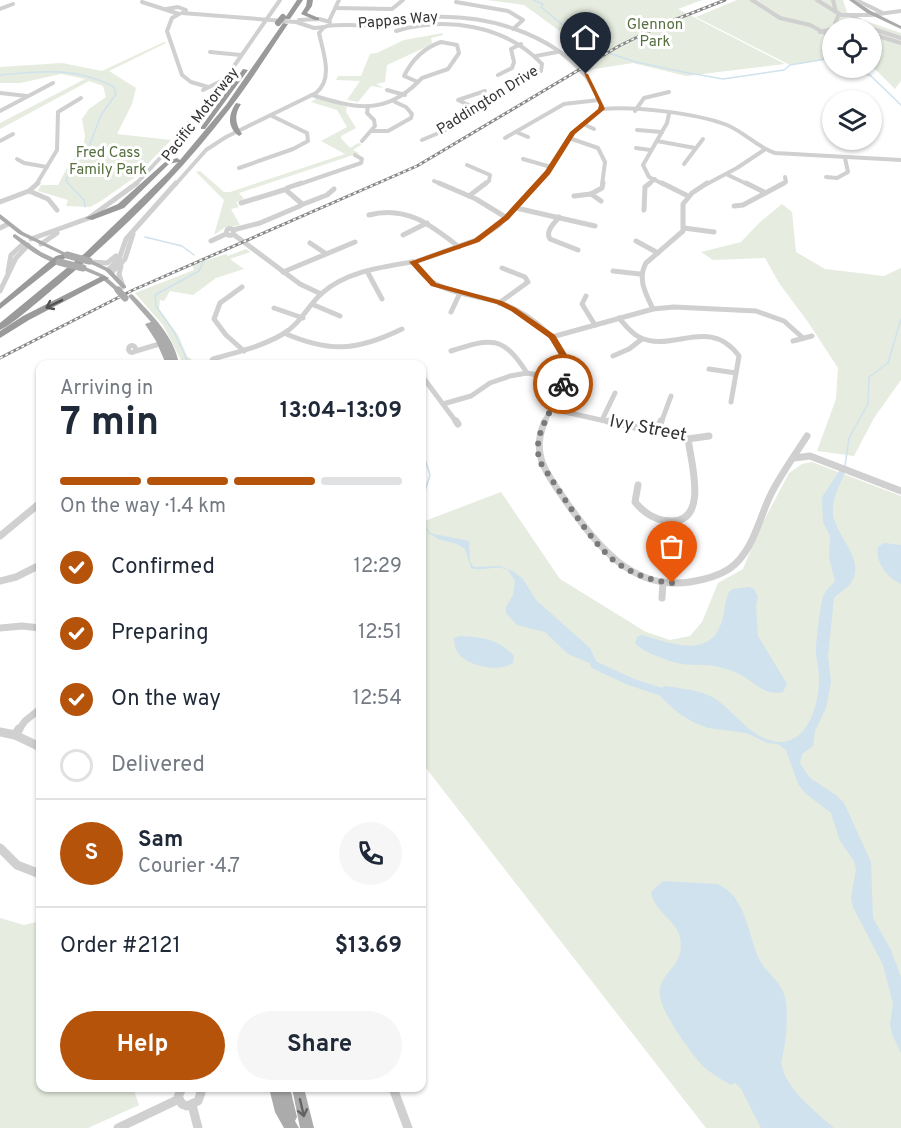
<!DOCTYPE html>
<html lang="en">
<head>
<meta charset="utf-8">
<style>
  body { margin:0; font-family:Overpass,sans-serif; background:#f6f6f7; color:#1f2937; height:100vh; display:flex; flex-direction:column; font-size:22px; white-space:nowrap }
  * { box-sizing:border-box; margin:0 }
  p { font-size:20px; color:#747a83 }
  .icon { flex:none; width:33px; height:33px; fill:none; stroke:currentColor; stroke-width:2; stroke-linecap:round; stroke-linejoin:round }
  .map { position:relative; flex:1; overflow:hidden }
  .sheet { position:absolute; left:36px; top:360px; width:390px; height:732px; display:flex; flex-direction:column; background:#fff; border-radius:12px; box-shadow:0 2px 4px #0004 }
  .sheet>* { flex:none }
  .controls { position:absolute; left:822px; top:18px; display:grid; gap:12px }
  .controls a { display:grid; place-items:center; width:60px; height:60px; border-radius:50%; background:#fff; box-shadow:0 2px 4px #0004; font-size:30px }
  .pin { position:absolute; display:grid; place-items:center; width:51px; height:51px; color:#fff; margin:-62px -26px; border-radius:50% 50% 50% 0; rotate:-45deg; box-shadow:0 0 6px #0007 }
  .pin .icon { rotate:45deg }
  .courier { position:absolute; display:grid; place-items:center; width:60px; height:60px; margin:-30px; border:4px solid #b45309; border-radius:50%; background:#fff; color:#222; box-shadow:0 2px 8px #0007 }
  .overview em { font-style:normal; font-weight:700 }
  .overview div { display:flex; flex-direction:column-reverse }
  .overview { display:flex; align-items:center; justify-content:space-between; height:102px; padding:0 24px }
  h1 { font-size:39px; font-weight:700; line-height:45px }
  .bar { display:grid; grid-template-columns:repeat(4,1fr); gap:9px 6px; align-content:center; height:72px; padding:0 24px }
  .bar i { height:8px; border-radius:4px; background:#e0e1e3 }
  .bar .current { background:#b45309 }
  .bar p { grid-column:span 4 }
  .line { display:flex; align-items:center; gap:15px; padding:0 24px; border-top:2px solid #e0e1e3 }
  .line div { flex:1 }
  .round { display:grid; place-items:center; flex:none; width:63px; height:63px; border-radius:32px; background:#f6f6f7 }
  ol { padding:0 24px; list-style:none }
  li { display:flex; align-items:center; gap:18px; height:66px }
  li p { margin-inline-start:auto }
  li .icon { padding:6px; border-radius:50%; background:#b45309; color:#fff; stroke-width:4 }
  li:last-child { color:#747a83 }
  li i { width:33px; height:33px; border:3px solid #e0e1e3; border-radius:50% }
  .primary-button { display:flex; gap:12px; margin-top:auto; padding:12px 24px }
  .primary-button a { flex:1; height:69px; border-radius:36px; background:#b45309; color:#fff; font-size:24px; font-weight:700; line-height:69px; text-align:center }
  .primary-button a+a { background:#f6f6f7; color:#1f2937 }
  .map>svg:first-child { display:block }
  .green { fill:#e6ecdf }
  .water { fill:#cfe2ee }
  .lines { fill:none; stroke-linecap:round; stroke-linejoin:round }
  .stream { stroke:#cfe2ee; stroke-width:1.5 }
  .river { fill:#cfe2ee; fill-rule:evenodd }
  .minor-far3 { stroke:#d0d0d0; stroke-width:4 }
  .minor-far2 { stroke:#d0d0d0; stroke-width:5 }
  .minor-far1 { stroke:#d0d0d0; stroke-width:7 }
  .minor { stroke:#d0d0d0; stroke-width:9 }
  .major { fill:#ababab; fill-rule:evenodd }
  .highway { fill:#9a9a9a; fill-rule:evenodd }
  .rail-casing { stroke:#888; stroke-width:3 }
  .rail { stroke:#fff; stroke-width:1.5; stroke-dasharray:3; stroke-linecap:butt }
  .major-bridge { stroke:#ababab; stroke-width:7 }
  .highway-bridge { stroke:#9a9a9a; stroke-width:6 }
  .oneway { stroke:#525252 }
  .oneway2 { stroke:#636363 }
  .route { fill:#b45309 }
  .done { stroke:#7a7a7a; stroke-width:6; stroke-dasharray:0 10.8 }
  .labels { text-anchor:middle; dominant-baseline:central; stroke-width:6; stroke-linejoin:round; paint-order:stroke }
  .far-street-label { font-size:15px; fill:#333; stroke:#fff }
  .far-park-label { font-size:15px; fill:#56703f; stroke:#fff }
  .street-label { font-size:18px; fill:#333; stroke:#fff }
</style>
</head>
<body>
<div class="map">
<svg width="901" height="1128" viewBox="0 0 901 1128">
  <rect width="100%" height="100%" fill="#fff"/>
  <g class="green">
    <path d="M487,0H702L678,9L785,64L686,76L633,63L594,69L588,72L572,59L587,51L524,5Z"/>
    <path d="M737,0H843L848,15L901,33V81L895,89L876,70L870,68L872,28H832V59L790,65L696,17Z"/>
    <path d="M443,33V35L431,38L432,43L426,47L387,65L385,82L376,84L384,88L371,86L358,102L347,100L360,81L336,80L338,76H361L370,54L377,53L404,40Z"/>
    <path d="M164,42L166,43L109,71L136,88L132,104L117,134L171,140L135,177L101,201L90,207L66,206L68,200L38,191L41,185H58L68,166L83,148L85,136L82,119L89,109L106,97L103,86L89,81L0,129V123L85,79L61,74L20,83H0V67L62,63L102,71Z"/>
    <path d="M317,98L347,107L346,112L356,128L341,136V138L350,148L358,143L362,144L353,150L359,153L239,193L244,199L236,202L239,207L231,209L240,225L224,228L214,235L224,200L196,172L200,171L224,192H230L345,154L321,141L347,127L337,110L311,102Z"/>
    <path d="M782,204L792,212L796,252L825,269L884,276L901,268V380L874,418L854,456L817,451L836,399L838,368L808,322L779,283L765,258L713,260L701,252L741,242L759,223Z"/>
    <path d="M246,249L250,252L230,259L244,269L216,278L193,295L170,291L164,301L160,300L159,309L178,335L187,356L197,364H183L163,325L135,293L194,270L192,265L195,264L226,254L228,256Z"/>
    <path d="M812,462L901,496V1128H706L422,763V522L501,492L560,579L646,632L670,640L690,636L702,622L718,583L743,569L760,528L789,473L802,464Z"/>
    <path d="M0,918L24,925L40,921V1088H133L139,1105L88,1128H0Z"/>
  </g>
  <g class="water">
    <path d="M840,470L845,473C839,485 832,499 833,513C834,535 867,559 851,583C847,589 839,592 834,598L828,656L831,682L826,708L815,731L813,746L802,754L800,763L810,778L836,795L844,803L871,862L873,918L891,950L901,977V1053L892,1034L890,1024L893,1004L883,965L853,907L851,898L856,869L854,861L840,841L831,813L805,793L798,784L786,750L778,744L768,743L746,733L708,728L693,722L677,712L661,697L657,691L665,686C683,689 706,690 721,703C737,716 751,736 772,741C807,750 820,703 819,677C819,667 815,656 816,645C818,631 819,614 822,600C824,591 830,587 835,581L829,558L830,536L823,522L822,497Z"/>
    <path d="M429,533L469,541L470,562L474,567L499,566L513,571L523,579L536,600L590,648L597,663L594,665L568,654L545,632L517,625L506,613V607L513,595L515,581L508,570C495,564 483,572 471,568L465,549L457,544L438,539Z"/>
    <path d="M884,543L901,545V584C888,578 875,563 878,547Z"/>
    <path d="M749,587L754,589L758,597L756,606L758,636L787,684L783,692C765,696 756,683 741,675C734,671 726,669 719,667C706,664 694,666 682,664C671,662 641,652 635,643L637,637L642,635C667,642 708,660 721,624C725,614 724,602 729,592L733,589Z"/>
    <path d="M460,636C482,637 499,639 514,656L513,663C500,673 467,666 458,653C455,649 454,643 454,638Z"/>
    <path d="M663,881L717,884C746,895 748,935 759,959C766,973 781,981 785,997C789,1016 786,1044 781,1062C785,1089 815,1111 834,1128H761L740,1087L735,1083L731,1085C722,1080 712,1074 704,1067C691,1054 655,1005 660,988C665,969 685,964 680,938C677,920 654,912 651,892Z"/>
  </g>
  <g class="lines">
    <g class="stream">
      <path d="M533,0L543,4L541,7L581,40L598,48"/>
      <path d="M609,53L636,62L693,74"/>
      <path d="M855,68L871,76L901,105"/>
      <path d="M695,74L723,79L784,70L790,65L832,58"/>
      <path d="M0,75C41,71 77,67 114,87L116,94L101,115L88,149L72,165L66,181L84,200L85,207"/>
      <path d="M145,237L182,246L194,255"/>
      <path d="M189,364L174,332L156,306L155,295L199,271L203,262"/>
      <path d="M422,450L430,475L422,500"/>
      <path d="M845,466L849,438L868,404L869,377L888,363L901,319"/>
      <path d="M422,523L430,534"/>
    </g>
    <path class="river" d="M595,661L634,679L672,691L673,694L672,697L668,698L628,685L592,668L590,665L592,662Z"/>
    <g class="minor-far3">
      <path d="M752,0L780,18L810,25L832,37"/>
      <path d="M817,0L841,15H871L901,11"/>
      <path d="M833,0L836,12"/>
      <path d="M856,0L881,12"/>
      <path d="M142,2L179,14"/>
      <path d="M456,2L508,11L523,20L513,29"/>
      <path d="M336,8L392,9L403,0"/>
      <path d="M0,9L13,4"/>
      <path d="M166,9L178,7L186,10"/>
      <path d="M182,13L296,22L314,28L325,27"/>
      <path d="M179,14L172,18L167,31L182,75L191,82L208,87"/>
      <path d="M839,14L835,23C844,28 852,29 861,25L859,20L853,18"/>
      <path d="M299,20L319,19L330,22"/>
      <path d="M329,21L339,0"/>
      <path d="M861,25L901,38"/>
      <path d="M327,26C344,24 361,26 378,25C396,23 414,18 433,17C486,15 548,32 584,74C592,83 596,95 602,106"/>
      <path d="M396,31C446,16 505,25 542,64L541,71L503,91L490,103L448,129L422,140"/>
      <path d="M820,32L832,29"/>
      <path d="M872,34L901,43"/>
      <path d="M441,42L457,45L459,53L448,69L422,78L418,82L404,76C412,60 423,48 441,42Z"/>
      <path d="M210,52L241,55"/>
      <path d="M536,56L557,52"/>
      <path d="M498,75L512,68L514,62L511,49L521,44"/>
      <path d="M203,90L225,79L280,0"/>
      <path d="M387,90L405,95"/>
      <path d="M0,93L27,96"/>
      <path d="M312,95C354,108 384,116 418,82"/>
      <path d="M602,109C634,106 696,113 727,125C744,132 757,147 775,153L901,160"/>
      <path d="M479,110L458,100L485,91"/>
      <path d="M0,111L53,83"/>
      <path d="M635,111L644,98L669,92"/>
      <path d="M583,124L594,129"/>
      <path d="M637,130L662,132"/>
      <path d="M372,131H388L411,118L412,114L406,107L395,102"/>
      <path d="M516,132L528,137"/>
      <path d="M505,138L564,104L599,100"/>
      <path d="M569,138L598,148L605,162L602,185"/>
      <path d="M0,141L13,134"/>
      <path d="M362,141L375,126L374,120L367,113L368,106"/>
      <path d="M657,141L695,148"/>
      <path d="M636,148L650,150"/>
      <path d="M17,159L24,163L47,167"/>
      <path d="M523,159L551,167"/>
      <path d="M684,164L703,139"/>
      <path d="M467,165L490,175L489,181L484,185"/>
      <path d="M239,168L293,149L308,141L307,133L272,116"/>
      <path d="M726,174L749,185"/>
      <path d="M826,177L837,178L848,172L845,158"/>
      <path d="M434,181L443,185"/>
      <path d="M36,185L57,150L58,112L81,98"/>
      <path d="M135,185L176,141L197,117L211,95L217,91L218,84"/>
      <path d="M175,185L206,150L226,137L316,93C334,79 323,52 319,33L324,27"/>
      <path d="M297,185L361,163L362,159L355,155"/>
      <path d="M536,185L548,172L573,133L602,109"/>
      <path d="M648,185L655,179"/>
      <path d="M665,185L649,177L643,165L667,123L669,114"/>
      <path d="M705,185L737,168L764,150"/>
      <path d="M781,185L786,182L785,177"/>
    </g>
    <g class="minor-far2">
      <path d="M439,183L476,199L507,218"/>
      <path d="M662,183L688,196"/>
      <path d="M746,183L764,192"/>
      <path d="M29,191L48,199L57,210"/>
      <path d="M591,194L601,201"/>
      <path d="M469,196L486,183"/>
      <path d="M574,196L591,194L602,188L603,183"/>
      <path d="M0,202L29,191L38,183"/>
      <path d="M241,203L287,189"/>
      <path d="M301,205L327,195L334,189"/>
      <path d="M734,206L743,205L784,183"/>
      <path d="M516,208L595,226"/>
      <path d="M644,210L645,187L650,183"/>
      <path d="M369,215C406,205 431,225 459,247"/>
      <path d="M559,217C554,224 545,231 550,239L578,250"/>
      <path d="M0,228L8,224"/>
      <path d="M684,228L714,232"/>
      <circle cx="230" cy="232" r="3.5"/>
      <path d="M233,230L260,223L300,206L301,203L287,191V188L301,183"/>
      <path d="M233,234L300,284L321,294"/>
      <path d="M403,235L427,223"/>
      <path d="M31,239L89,218L137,183"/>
      <path d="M211,241L226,234"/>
      <path d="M636,241L658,253"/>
      <path d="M310,243L325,253"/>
      <path d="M41,244L57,233"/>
      <path d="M418,261L476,240L498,226L538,183"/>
      <path d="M90,262L107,263L116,256"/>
      <path d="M413,262C421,273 428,281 440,286C458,295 479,296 498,302C527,312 570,341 564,376C562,392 551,408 544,423"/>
      <path d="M121,266L119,274L123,287"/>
      <path d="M108,270L119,259L126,239L176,183"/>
      <path d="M367,271L382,299"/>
      <path d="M613,271L640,274"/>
      <path d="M8,272L11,255L24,243"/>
      <path d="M283,272L355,242"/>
      <path d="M111,273L125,259L133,234"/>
      <path d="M242,287L220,303L214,319L226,335L244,351"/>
      <path d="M0,291L16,258L28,245"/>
      <path d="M586,296L582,304L595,325"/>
      <path d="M499,303L528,282L525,277L502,268"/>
      <path d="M314,305L340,316"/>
      <path d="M274,308L303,318"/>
      <path d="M653,309C646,294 637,279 646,263L683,231V204L692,193L707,183"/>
      <path d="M451,312L460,293"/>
      <path d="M619,318C625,325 631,333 639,337C672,354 709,315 739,356L731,402"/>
      <path d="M284,333C330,353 357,351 402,329"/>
      <path d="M552,337L653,309L674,307L756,311L784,321L803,338"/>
      <path d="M793,341L812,336"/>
      <circle cx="132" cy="349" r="3.5"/>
      <path d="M136,351L166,342"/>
      <path d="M451,351C491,338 503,335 527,373"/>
      <path d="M613,356L629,349L642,339"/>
      <path d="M209,364L213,359C237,352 261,347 283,334C301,323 307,307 321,294C345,272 381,267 412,262"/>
      <path d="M709,369L736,373"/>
      <path d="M422,376L457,423"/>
      <path d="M443,404L471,396L490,383L510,376L527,373L564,380"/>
      <path d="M552,409L614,423"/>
      <path d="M602,420L615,393"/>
      <path d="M661,423L671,396"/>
    </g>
    <g class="minor-far1">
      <path d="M456,421L458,424"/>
      <path d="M545,421C529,456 549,476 567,503C597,545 632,591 690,582C703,580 718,576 729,569C753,553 759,518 771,494C781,474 795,455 807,436"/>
      <path d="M608,421L688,439L709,436"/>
      <path d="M657,432L661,421"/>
      <path d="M794,458L810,456L901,491"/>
      <path d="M638,485L635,502C644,513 656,521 671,521C709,522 691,462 688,439"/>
      <path d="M0,536L40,503"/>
      <path d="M0,581L16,577L40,565"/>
      <path d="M662,598L663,582"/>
      <path d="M0,628L22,626L40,628"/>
      <path d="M18,731L25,721L40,709"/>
    </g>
    <g class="minor">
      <path d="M0,732L15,735L40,747"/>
      <path d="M15,735L19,729"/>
      <path d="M0,848L17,865L40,874"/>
      <path d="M182,1088L178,1097L182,1104L187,1106L198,1101L201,1093L199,1088"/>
      <path d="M393,1088L408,1128"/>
      <path d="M192,1105L198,1128"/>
      <path d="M118,1128L179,1099"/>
    </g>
    <g class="major">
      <path d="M849,0H854L871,11L901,26V29L867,13Z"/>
      <path d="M0,214L23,232L70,255L67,257L65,256L19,234L0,219Z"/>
      <path d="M15,234L41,252L62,262L61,263C44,263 26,247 13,237V235Z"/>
      <path d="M89,259L110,269L126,286V288H122L106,271L87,262V260Z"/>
      <path d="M83,266L104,275L121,290L120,291H116L100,277L81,269L80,268Z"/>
      <path d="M131,294L133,295C152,315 174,336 179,364H166L156,341L145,324L151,322L128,296Z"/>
      <path d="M269,1088H290L297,1117L295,1121L299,1128H284L275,1112Z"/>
      <path d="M292,1088H304L314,1128H300Z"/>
    </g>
    <g class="highway">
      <path d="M297,0H303L290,19H286L285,18Z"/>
      <path d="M307,0H313L312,6L307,13L319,18V20H315L301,14L306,6Z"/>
      <path d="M283,23L288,24C269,52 251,81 231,107C181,173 121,232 58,285C44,296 15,323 0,330V323L85,253L168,173L178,162L169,164L124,208L92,220L85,218L118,204L165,162L177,158L180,160L226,105Z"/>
      <path d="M243,69L248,70L205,129H201V127Z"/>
      <path d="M236,103L241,104C234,115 235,123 242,134L239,136C227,127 228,115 236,103Z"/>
      <path d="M67,253L71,255L62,260L0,309V303L56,256Z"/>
      <path d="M102,276H105L109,278L29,320L0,338V331L23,316Z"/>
    </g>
    <defs>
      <path id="rail" d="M0,358L133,290L417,166L619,46L664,24L725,0"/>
    </defs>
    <use href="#rail" class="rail-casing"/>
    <use href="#rail" class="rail"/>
    <g class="major-bridge">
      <path d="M67,255L89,261"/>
      <path d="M59,262L83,268"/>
      <path d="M118,290L125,298"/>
    </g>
    <path class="highway-bridge" d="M278,23L283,17"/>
  </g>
  <defs><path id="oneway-shaft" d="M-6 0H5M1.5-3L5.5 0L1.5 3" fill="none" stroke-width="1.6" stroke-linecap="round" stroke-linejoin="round" transform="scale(1.5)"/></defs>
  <use class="oneway" href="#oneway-shaft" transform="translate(54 304) rotate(154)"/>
  <use class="oneway2" href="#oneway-shaft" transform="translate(302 1108) rotate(77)"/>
  <path class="route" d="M584,73L588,74L605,109L575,134L550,174L509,219L479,242L418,263L436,283L502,301L516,308L555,335L569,358L571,370L567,384L563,387L559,384L562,370L561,358L549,338L511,311L497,304L431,286L409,262L474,239L504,216L545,171L570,132L598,109L599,105Z"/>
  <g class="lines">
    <path class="done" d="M563,384C553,412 531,433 540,462C558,488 592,545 616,562C632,574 652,581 672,583"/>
  </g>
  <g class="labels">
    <g class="far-street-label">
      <text transform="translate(398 21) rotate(-5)">Pappas Way</text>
      <text transform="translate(488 101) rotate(-32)">Paddington Drive</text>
      <text transform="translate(201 115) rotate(-52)">Pacific Motorway</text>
    </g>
    <g class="far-park-label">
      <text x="655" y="25">Glennon<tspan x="655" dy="17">Park</tspan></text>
      <text x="108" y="153">Fred Cass<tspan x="108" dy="17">Family Park</tspan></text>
    </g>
    <g class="street-label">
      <text transform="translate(648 429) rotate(11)">Ivy Street</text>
    </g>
  </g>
</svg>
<div class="controls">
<a><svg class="icon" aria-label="locate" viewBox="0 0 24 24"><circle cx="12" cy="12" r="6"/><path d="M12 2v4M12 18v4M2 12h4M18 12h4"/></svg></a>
<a><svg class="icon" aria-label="layers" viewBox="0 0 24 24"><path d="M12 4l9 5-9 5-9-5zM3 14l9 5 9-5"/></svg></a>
</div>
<div class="pin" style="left:672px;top:583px;background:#ea580c"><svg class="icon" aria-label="bag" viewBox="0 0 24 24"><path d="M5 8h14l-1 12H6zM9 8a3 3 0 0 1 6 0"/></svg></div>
<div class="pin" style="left:586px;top:74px;background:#1f2937"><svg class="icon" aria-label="home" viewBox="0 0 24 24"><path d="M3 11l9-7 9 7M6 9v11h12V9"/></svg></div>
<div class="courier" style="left:563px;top:384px"><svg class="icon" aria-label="bike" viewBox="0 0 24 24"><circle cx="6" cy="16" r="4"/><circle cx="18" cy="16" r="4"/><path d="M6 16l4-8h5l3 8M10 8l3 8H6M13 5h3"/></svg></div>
<section class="sheet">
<div class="overview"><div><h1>7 min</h1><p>Arriving in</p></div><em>13:04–13:09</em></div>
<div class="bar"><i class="current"></i><i class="current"></i><i class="current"></i><i></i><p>On the way · 1.4 km</p></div>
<ol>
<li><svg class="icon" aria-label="check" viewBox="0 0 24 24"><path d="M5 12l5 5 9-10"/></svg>Confirmed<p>12:29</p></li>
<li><svg class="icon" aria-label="check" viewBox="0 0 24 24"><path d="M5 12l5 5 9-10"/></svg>Preparing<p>12:51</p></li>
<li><svg class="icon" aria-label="check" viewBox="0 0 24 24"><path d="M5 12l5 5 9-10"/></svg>On the way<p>12:54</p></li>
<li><i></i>Delivered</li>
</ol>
<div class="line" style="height:108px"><b class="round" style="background:#b45309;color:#fff">S</b><div><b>Sam</b><p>Courier · 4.7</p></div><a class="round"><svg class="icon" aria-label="phone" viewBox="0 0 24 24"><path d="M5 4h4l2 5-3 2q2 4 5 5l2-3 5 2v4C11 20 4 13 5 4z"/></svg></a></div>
<div class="line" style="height:78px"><div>Order #2121</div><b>$13.69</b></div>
<div class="primary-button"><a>Help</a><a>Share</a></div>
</section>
</div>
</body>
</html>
